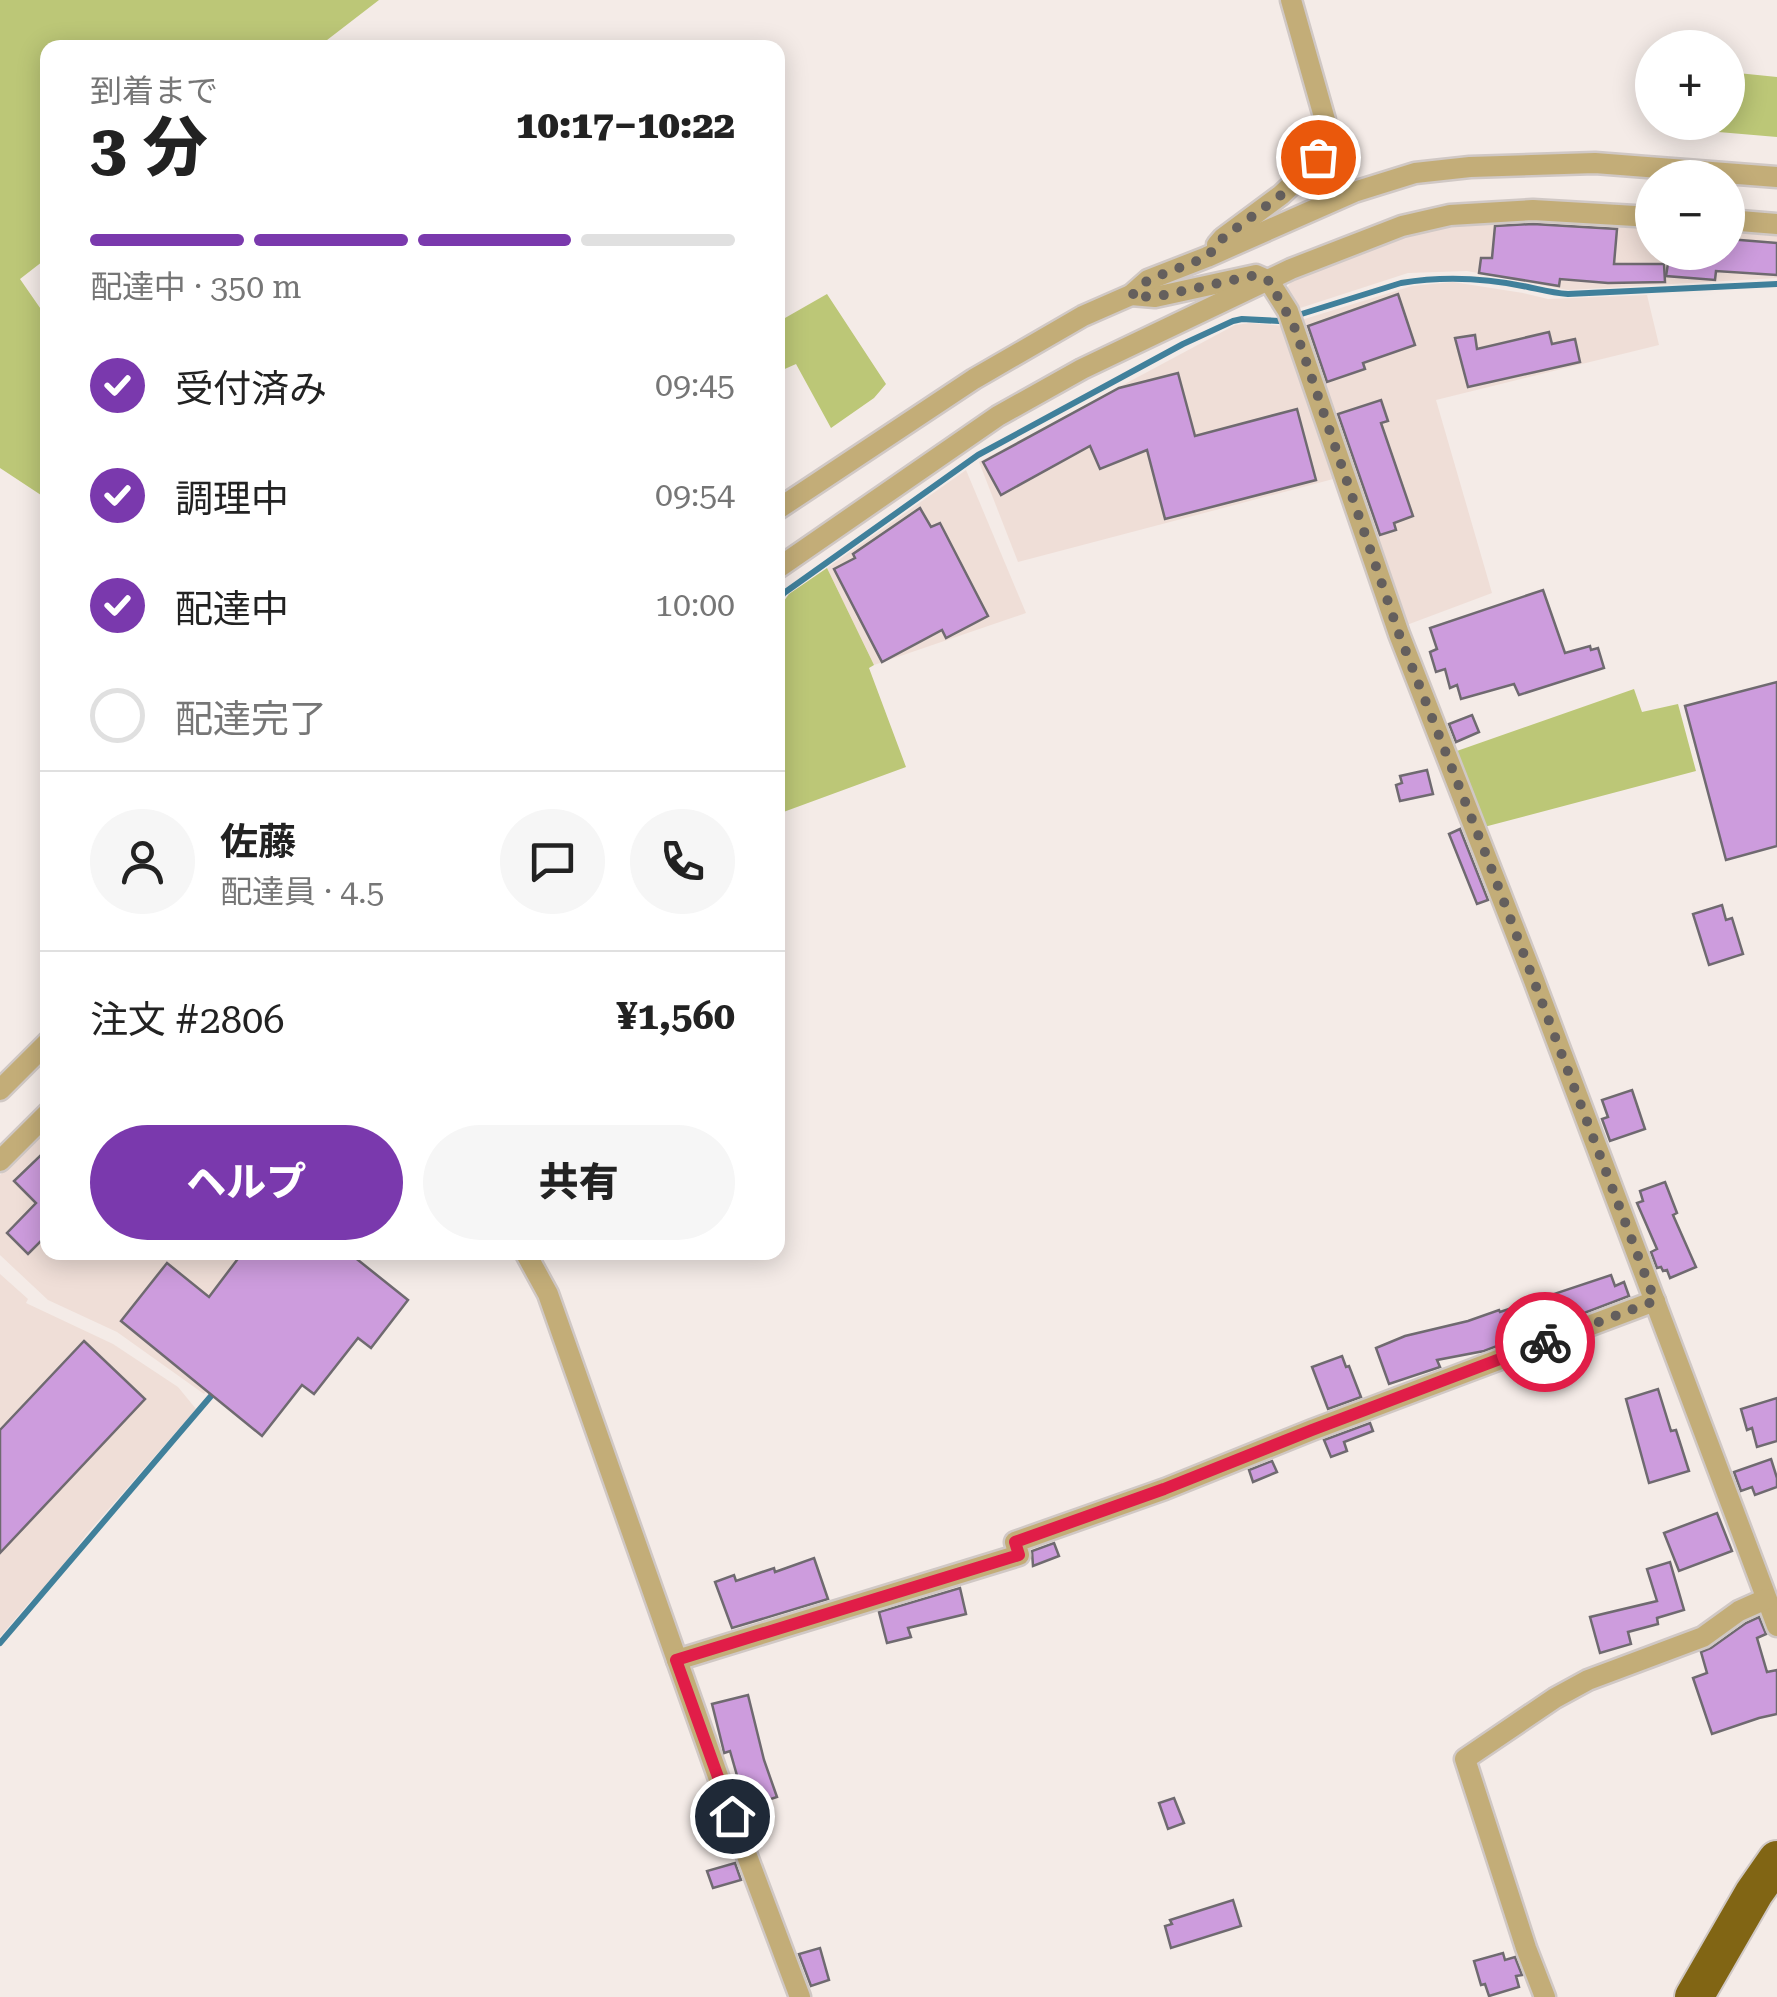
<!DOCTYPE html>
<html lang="ja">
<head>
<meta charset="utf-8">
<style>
  body { margin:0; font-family:"Roboto Serif","Noto Sans JP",serif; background:#f6f6f6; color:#222; height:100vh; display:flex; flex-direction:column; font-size:38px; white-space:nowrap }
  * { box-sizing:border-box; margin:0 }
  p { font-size:32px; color:#767676 }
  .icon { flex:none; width:55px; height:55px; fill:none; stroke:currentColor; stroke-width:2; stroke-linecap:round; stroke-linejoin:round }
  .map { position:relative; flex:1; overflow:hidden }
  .side { position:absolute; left:40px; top:40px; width:745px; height:1220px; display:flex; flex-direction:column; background:#fff; border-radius:20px; box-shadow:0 5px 25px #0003 }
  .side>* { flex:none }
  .fabs { position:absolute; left:1635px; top:30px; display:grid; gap:20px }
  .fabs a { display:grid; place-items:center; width:110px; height:110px; border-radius:50%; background:#fff; box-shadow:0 5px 25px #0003; font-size:50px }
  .pin { position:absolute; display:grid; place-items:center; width:85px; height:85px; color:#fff; margin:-42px; border:5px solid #fff; border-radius:50%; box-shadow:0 2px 10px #0007 }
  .courier { position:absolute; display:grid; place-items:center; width:100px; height:100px; margin:-50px; border:8px solid #e11d48; border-radius:50%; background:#fff; color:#222; box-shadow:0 2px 12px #0007 }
  .overview em { font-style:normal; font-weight:800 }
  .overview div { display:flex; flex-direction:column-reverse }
  .overview { display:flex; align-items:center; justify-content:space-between; height:170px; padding:0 50px }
  h1 { font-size:65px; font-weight:800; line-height:75px }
  .bar { display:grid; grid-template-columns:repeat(4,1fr); gap:15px 10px; align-content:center; height:120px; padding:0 50px }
  .bar i { height:12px; border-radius:8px; background:#e0e0e0 }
  .bar .on { background:#7a39ad }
  .bar p { grid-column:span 4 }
  .line { display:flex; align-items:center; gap:25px; padding:0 50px; border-top:2px solid #e0e0e0 }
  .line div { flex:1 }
  .round { display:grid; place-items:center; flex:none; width:105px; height:105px; border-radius:52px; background:#f6f6f6 }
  ol { padding:0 50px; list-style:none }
  li { display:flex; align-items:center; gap:30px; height:110px }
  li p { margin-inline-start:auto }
  li .icon { padding:10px; border-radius:50%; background:#7a39ad; color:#fff; stroke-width:4 }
  li:last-child { color:#767676 }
  li i { width:55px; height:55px; border:5px solid #e0e0e0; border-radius:50% }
  .cta { display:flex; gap:20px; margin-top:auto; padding:20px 50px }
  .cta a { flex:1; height:115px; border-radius:60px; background:#7a39ad; color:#fff; font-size:40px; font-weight:800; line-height:115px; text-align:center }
  .cta a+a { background:#f6f6f6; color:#222 }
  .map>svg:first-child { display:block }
  .built { fill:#efded7 }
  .forest { fill:#bcc777 }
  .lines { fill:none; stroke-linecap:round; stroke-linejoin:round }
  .stream { stroke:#40809b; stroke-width:6 }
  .building { fill:#cd9cdd; stroke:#6f6a70; stroke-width:2.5 }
  .street-casing { stroke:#d0c8c5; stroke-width:25 }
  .highway-casing { stroke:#d0c8c5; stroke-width:42 }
  .street { stroke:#c3ad78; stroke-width:20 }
  .highway { stroke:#816514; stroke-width:38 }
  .done { stroke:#645f5d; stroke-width:10; stroke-dasharray:0 18 }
  .route { stroke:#e11d48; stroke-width:12 }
</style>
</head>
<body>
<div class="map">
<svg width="1777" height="1997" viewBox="0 0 1777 1997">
  <rect width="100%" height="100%" fill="#f4ebe7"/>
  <g class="built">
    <path d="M1524,217L1652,223V252H1728V228L1777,233V278L1568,290L1467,271L1408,273L1294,310L1286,290L1294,277L1408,233L1448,224Z"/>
    <path d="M1453,282L1523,293L1548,299L1647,295L1659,345L1436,400L1492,593L1404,626L1298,321L1412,286Z"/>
    <path d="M1250,323L1284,326L1337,478L1018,562L979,462L1235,325Z"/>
    <path d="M966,470L1026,613L874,665L827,568Z"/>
    <path d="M47,1127L48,1252L317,1253L204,1394L117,1332L48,1300L0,1255V1175Z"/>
    <path d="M0,1274L28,1299L26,1303L113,1344L178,1387L196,1409L86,1535L53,1579L28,1604L0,1637Z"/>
  </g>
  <g class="forest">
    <path d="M0,0H379L318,47L48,48L47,258L20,279L47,318V499L0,468Z"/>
    <path d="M1728,72L1777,77V137L1695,130L1697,123L1728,122Z"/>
    <path d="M827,294L886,384L874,398L831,428L796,364L778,372V322Z"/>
    <path d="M827,568L874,665L869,668L906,767L778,814V609L789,594Z"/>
    <path d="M1634,689L1642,712L1678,704L1696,771L1484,827L1454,752Z"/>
  </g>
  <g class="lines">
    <g class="stream">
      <path d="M778,600L784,593L978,455L1183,344L1233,321L1242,319L1279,321L1401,283C1443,276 1486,278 1528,287C1542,290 1553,293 1568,294L1777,284"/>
      <path d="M0,1643L217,1389"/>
    </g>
  </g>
  <g class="building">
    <path d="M1533,224L1617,229L1614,264H1664L1665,282L1608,283L1560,279L1559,286L1479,273L1481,258H1492L1495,226Z"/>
    <path d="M1728,239L1777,243V275L1716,271L1715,280L1666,276L1669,257L1686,259L1687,252H1728Z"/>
    <path d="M1398,294L1415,345L1363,363L1365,369L1327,382L1308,326Z"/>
    <path d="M1549,332L1552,344L1575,339L1580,362L1468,387L1455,338L1475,335L1477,349Z"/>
    <path d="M1178,373L1195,436L1297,409L1316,480L1165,519L1147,450L1100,469L1090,446L1001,495L983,462L1119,388Z"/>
    <path d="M1381,400L1388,421L1381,423L1413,516L1394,523L1396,530L1380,535L1338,414Z"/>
    <path d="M920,508L931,527L940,523L988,616L946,638L942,630L882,662L834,569L855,558L853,554Z"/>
    <path d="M1543,590L1565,653L1590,646L1591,650L1598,648L1604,668L1519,695L1514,684L1461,699L1457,685L1450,688L1445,669L1436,672L1430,652L1437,649L1430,628Z"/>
    <path d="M1777,682V846L1726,860L1685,706Z"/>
    <path d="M1472,715L1479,732L1456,742L1449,724Z"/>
    <path d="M1427,770L1433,794L1400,801L1396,785L1402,783L1400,776Z"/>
    <path d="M1460,829L1488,900L1477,904L1449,834Z"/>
    <path d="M1722,905L1726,920L1732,918L1743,954L1709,965L1693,914Z"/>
    <path d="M1632,1090L1645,1129L1610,1141L1602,1119L1608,1117L1602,1100Z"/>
    <path d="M40,1156L48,1164V1234L28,1254L7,1233L36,1203L14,1181Z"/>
    <path d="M1665,1182L1677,1213L1673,1215L1696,1267L1670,1278L1667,1270L1663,1271L1661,1267L1657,1268L1651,1252L1657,1249L1637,1203L1643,1201L1640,1191Z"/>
    <path d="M243,1252H348L408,1300L371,1348L358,1338L314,1394L302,1385L262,1436L121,1321L167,1263L209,1297Z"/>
    <path d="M1611,1275L1615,1286L1624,1282L1629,1296L1484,1351L1437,1360L1440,1367L1389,1384L1376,1348L1405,1336L1468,1321L1499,1310L1500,1312Z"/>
    <path d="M84,1341L145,1399L0,1553V1430Z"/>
    <path d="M1342,1356L1346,1367L1349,1366L1361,1397L1328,1409L1312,1367Z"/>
    <path d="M1658,1389L1671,1431L1676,1430L1689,1471L1649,1483L1626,1399Z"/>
    <path d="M1777,1398V1441L1757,1447L1752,1428L1747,1430L1741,1409Z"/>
    <path d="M1370,1423L1373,1431L1344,1442L1347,1451L1331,1457L1324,1440Z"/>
    <path d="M1771,1459L1777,1478V1487L1755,1495L1752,1487L1741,1491L1734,1472Z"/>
    <path d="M1272,1461L1277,1472L1253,1482L1249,1470Z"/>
    <path d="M1717,1513L1732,1551L1679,1571L1664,1533Z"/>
    <path d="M1054,1543L1059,1556L1033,1566L1032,1551Z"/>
    <path d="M814,1558L828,1599L732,1628L715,1582L734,1575L736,1581L774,1568L775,1572Z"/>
    <path d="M1670,1562L1684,1610L1657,1618L1658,1624L1628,1632L1631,1644L1600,1653L1590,1617L1657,1601L1647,1569Z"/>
    <path d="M960,1588L966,1614L908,1628L911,1637L887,1643L879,1612Z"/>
    <path d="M1759,1617L1766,1634L1757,1638L1767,1672L1777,1670V1714L1759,1718L1712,1734L1693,1678L1707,1673L1701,1652L1711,1648L1746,1623Z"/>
    <path d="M748,1695L764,1760L777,1797L746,1807L730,1751L724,1753L723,1748L712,1704Z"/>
    <path d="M1174,1798L1184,1823L1168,1829L1159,1803Z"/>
    <path d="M735,1863L741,1880L713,1888L707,1871Z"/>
    <path d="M1233,1900L1241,1926L1171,1948L1165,1926L1172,1924L1170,1920Z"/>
    <path d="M820,1948L829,1980L811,1986L799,1954Z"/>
    <path d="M1503,1953L1505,1960L1515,1957L1522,1975L1516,1976L1519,1987L1489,1996L1485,1984L1481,1985L1474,1961Z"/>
  </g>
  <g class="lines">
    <defs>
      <g id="street">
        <path d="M1728,220L1777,224"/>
        <path d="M1217,245L1223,238L1281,195L1313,165L1322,148L1325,120L1291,0"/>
        <path d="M1131,295L1155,297L1256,275L1269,281L1288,311L1399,634L1532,975L1777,1626"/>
        <path d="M778,509L974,379L1083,316L1131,295L1148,280L1207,257L1354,192L1415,173L1470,167L1595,163L1777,177"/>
        <path d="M778,568L998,416L1082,369L1291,269L1402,226L1450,215L1533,210L1652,217"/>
        <path d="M0,1090L48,1042"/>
        <path d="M0,1161L48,1113"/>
        <path d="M525,1252L548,1294L732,1816L800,1997"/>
        <path d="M677,1660L1019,1555L1015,1542L1165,1489L1312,1430L1655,1301"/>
        <path d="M1545,1997L1526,1948L1465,1759L1555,1698L1588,1680L1703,1637L1739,1611L1766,1599"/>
      </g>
      <path id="highway" d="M1694,1997L1754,1893L1777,1860"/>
    </defs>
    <use href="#street" class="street-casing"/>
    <use href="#highway" class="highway-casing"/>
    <use href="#street" class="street"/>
    <use href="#highway" class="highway"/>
  </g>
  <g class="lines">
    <path class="done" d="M1318,157L1313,165L1281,195L1223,238L1207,257L1148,280L1131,296L1155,297L1256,275L1269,281L1294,326L1399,634L1490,865L1655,1301L1545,1342"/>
    <path class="route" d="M732,1816L676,1660L1019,1555L1015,1542L1164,1489L1312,1430L1545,1342"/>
  </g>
</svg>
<div class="fabs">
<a>+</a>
<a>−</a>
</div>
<div class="pin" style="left:1318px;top:157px;background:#ea580c"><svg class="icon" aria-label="bag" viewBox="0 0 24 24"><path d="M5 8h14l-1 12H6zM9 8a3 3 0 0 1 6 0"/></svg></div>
<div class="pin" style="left:732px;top:1816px;background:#1f2937"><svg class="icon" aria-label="home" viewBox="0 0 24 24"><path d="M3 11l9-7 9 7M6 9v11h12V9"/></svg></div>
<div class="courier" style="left:1545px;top:1342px"><svg class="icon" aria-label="bike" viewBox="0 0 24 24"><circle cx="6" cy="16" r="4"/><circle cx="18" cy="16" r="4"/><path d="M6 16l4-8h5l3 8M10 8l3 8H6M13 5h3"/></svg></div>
<section class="side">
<div class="overview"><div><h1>3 分</h1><p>到着まで</p></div><em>10:17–10:22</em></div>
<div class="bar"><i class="on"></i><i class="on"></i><i class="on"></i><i></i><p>配達中 · 350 m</p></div>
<ol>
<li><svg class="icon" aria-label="check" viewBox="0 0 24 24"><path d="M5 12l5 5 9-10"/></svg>受付済み<p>09:45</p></li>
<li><svg class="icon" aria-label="check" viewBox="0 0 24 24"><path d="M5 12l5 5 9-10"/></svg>調理中<p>09:54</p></li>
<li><svg class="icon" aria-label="check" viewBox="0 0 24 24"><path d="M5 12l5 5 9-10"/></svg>配達中<p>10:00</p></li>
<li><i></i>配達完了</li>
</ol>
<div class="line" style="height:180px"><a class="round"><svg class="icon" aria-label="person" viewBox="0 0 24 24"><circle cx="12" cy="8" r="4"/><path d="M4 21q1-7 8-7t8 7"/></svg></a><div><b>佐藤</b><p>配達員 · 4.5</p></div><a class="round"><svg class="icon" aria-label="chat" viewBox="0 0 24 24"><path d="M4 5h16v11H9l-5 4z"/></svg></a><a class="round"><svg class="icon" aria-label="phone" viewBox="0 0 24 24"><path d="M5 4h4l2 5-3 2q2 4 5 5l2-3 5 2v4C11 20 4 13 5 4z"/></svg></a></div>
<div class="line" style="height:130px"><div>注文 #2806</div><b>¥1,560</b></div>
<div class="cta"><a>ヘルプ</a><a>共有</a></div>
</section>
</div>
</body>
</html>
